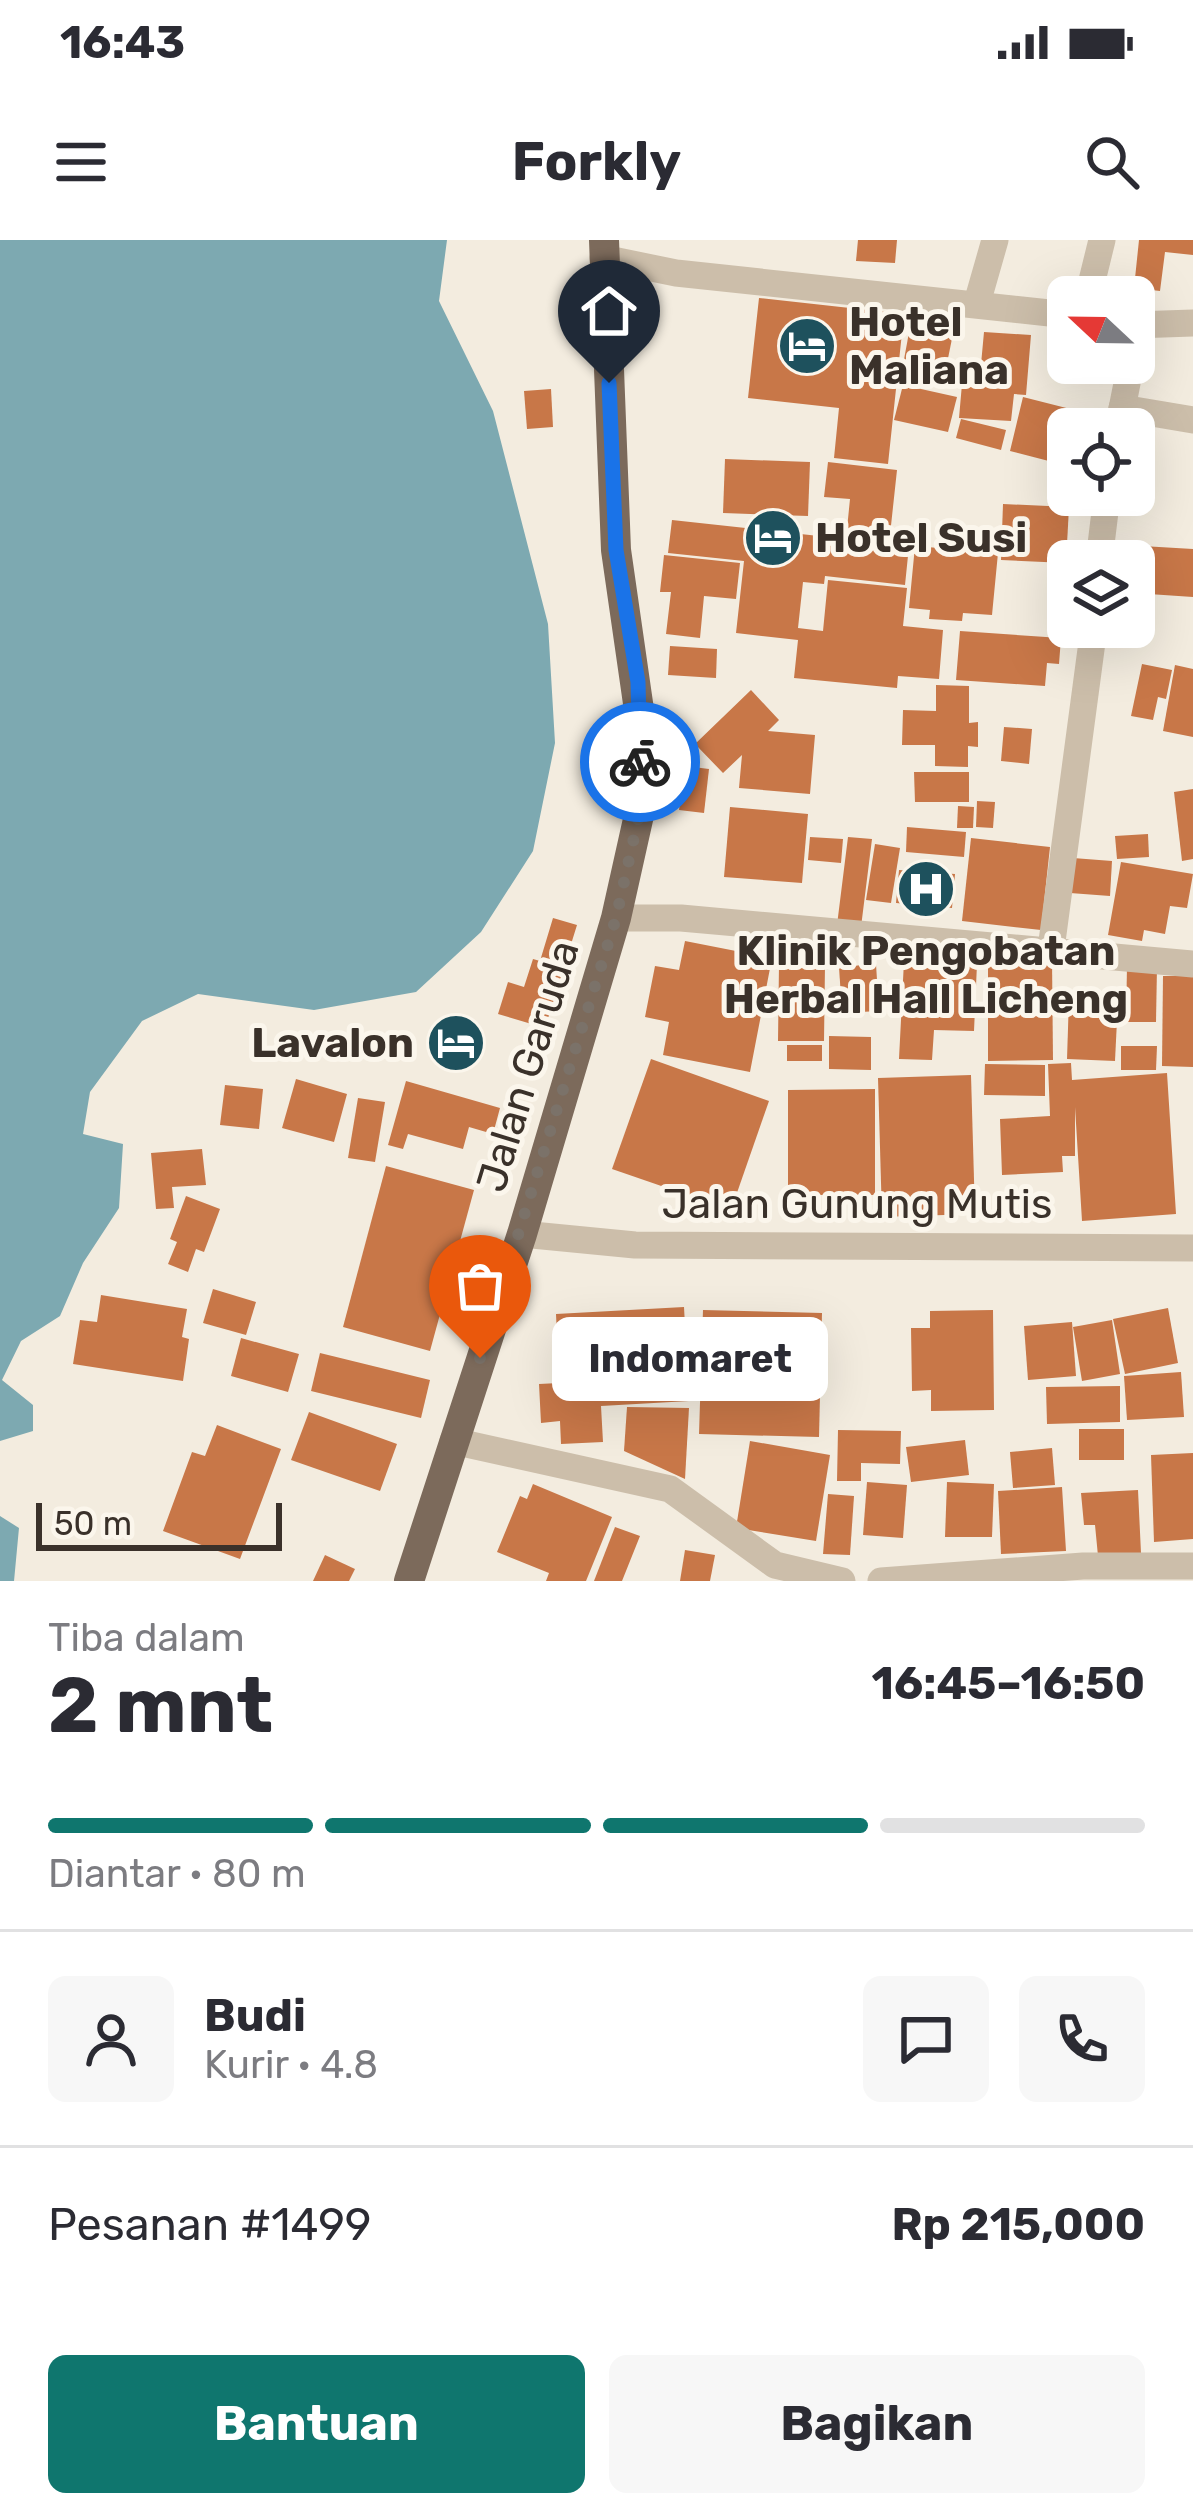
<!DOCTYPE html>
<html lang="id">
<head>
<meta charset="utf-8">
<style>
  body { margin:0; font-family:Rubik,sans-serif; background:#f7f7f7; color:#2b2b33; height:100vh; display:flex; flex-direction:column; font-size:45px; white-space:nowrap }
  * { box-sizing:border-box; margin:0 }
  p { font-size:39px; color:#7c7c81 }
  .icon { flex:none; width:66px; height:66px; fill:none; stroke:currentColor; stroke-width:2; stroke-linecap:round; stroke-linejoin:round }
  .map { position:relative; height:1341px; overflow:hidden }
  .side { display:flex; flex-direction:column; background:#fff; flex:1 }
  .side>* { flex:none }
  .needle { width:78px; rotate:292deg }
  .fabs { position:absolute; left:1047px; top:36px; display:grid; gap:24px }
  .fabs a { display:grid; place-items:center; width:108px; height:108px; border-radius:18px; background:#fff; box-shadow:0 12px 48px #0002; font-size:60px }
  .scale { position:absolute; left:36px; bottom:30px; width:246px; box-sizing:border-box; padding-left:12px; border:6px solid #3a312a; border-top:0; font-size:33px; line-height:42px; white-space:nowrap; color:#3a312a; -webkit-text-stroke:9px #fbf6ec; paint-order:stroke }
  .pin { position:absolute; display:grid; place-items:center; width:102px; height:102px; color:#fff; margin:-123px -51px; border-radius:50% 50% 50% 0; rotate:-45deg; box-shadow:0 0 12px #0007 }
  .pin .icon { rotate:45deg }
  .courier { position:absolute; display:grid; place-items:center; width:120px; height:120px; margin:-60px; border:9px solid #1a73e8; border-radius:50%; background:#fff; color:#222; box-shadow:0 3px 15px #0007 }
  .bubble { position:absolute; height:84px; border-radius:18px; background:#fff; box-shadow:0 12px 48px #0002; font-size:39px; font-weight:700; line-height:84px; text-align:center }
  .summary em { font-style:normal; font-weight:700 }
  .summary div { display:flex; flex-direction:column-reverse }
  .summary { display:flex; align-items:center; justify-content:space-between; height:204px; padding:0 48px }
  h1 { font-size:78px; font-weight:700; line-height:90px }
  .bar { display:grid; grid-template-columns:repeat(4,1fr); gap:18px 12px; align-content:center; height:144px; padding:0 48px }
  .bar i { height:15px; border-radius:9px; background:#e1e1e2 }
  .bar .active { background:#0f766e }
  .bar p { grid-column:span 4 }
  .line { display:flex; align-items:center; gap:30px; padding:0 48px; border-top:3px solid #e1e1e2 }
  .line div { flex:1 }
  .round { display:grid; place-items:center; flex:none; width:126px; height:126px; border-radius:18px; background:#f7f7f7 }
  .cta { display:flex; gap:24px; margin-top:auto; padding:24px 48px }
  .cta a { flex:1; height:138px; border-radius:18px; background:#0f766e; color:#fff; font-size:48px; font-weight:700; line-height:138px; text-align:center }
  .cta a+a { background:#f7f7f7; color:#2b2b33 }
  .status { display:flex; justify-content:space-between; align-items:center; height:84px; padding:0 60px; background:#fff; direction:ltr }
  .status svg { height:33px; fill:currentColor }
  header { display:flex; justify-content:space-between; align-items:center; height:156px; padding:0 48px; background:#fff; font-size:54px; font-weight:700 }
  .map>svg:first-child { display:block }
  .water { fill:#7da9b1 }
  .building { fill:#c87748 }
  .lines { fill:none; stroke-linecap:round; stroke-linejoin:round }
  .minor { stroke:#ccbeaa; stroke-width:27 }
  .primary { stroke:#7c6a5b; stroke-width:30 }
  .done { stroke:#7b7269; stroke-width:12; stroke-dasharray:0 21.6 }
  .route { stroke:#1a73e8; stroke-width:15 }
  .labels { text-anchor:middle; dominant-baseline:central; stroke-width:10; stroke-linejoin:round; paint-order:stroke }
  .poi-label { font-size:42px; font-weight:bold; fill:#3a312a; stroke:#fbf6ec; text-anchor:start }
  .street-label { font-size:42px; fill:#3a312a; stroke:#fbf6ec }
</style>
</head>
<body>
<div class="status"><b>16:43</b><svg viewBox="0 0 49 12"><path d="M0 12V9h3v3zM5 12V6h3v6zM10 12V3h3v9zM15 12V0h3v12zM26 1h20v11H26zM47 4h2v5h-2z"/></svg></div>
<header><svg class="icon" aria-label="menu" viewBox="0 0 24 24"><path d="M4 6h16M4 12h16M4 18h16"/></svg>Forkly<svg class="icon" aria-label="search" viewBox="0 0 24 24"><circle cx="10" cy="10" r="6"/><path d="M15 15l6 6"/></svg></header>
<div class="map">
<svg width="1193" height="1341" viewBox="0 0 1193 1341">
  <rect width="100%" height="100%" fill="#f3ecdf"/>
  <g class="water">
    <path d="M0,0H447L439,61L493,171L548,384L555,503L533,611L481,692L416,752L314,770L198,754L142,781L90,852L83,894L123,904L119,968L83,1023L60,1076L21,1101L2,1140L33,1165V1191L0,1201Z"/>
    <path d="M0,1276L19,1288L14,1341H0Z"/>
  </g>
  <g class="building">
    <path d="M858,0H897L895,23L856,21Z"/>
    <path d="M1139,0H1193V15L1165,12L1160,51L1134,48Z"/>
    <path d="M759,58L904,74L888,224L834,218L839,168L748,158Z"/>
    <path d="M912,76L955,84L945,133L903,125Z"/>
    <path d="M984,92L1031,95L1026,155L1014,154L1011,181L959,178L962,144L979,146Z"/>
    <path d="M903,145L957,157L948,192L894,180Z"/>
    <path d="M551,149L553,187L527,189L524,151Z"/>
    <path d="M1023,157L1090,174L1086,189H1068V226L1010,211Z"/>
    <path d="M961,179L1006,190L1001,210L956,198Z"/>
    <path d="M725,219L810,222L808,276L723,273Z"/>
    <path d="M828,222L897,230L889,304L909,306L905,345L825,336L824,344L803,342L798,388L823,391L828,340L907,348L903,386L943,390L939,439L898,436L897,448L794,438L798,400L736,393L744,321L668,313L672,280L846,299L850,259L824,257Z"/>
    <path d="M1003,264L1069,267L1066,323L1001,320Z"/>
    <path d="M1125,305L1193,309V357L1134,353V321H1124Z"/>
    <path d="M915,306L998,313L992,375L963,373L962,381L929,379L930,370L909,368Z"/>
    <path d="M664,315L740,323L736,359L704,356L700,398L666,394L671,352H660Z"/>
    <path d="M960,391L1061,398L1059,424L1047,423L1045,446L956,440Z"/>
    <path d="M670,406L717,409L716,438L668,435Z"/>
    <path d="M1142,424L1172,430L1166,459L1158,457L1153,480L1131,476Z"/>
    <path d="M1175,425L1193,429V497L1163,491Z"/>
    <path d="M936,445L969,446V483L978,482V507L968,506V527L935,526V505H902L903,470L936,471Z"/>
    <path d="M751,450L779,480L768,491L815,495L810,554L739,548L742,515L723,533L695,504Z"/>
    <path d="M1004,487L1032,489L1029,524L1001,521Z"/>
    <path d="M685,526L709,529L704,573L679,570Z"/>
    <path d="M914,532H969V562H915Z"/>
    <path d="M1193,549V619L1182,621L1174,552Z"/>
    <path d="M977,561L995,562L993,588L976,587Z"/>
    <path d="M958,566L974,567L973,588H957Z"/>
    <path d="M730,567L808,574L802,643L724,637Z"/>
    <path d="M907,587L966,592L964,617L906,612Z"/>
    <path d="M1148,594L1149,617L1117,619L1115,596Z"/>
    <path d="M810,597L843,599L841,623L808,620Z"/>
    <path d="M848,597L872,599L861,687L837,685Z"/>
    <path d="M971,598L1050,607L1041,690L962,681Z"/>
    <path d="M875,604L900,608L891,663L866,660Z"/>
    <path d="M1073,618L1112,621L1110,656L1070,653Z"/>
    <path d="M1121,622L1193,634L1187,668L1170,666L1165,694L1144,690L1142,701L1108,695Z"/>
    <path d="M899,630L955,634L952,668L896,663Z"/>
    <path d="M553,678L577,685L545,788L498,774L508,742L524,747L533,719L540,721Z"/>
    <path d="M787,699H817V725H825L824,801H778L779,724H786Z"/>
    <path d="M685,701L772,718L750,832L663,815L669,782L645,777L655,726L679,730Z"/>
    <path d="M988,718H1052L1053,820L988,821Z"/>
    <path d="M904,721L977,724L974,791L934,790L932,820L899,819Z"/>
    <path d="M876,724L879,771L842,773L839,727Z"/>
    <path d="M1127,726L1157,727L1156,782H1126Z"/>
    <path d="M1163,736H1193V827L1162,826Z"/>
    <path d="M1069,758L1118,760L1115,821L1067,819Z"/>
    <path d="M829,796L871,797V830L829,829Z"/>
    <rect x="787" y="805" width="35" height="16"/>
    <path d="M1121,806H1157L1156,830H1121Z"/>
    <path d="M651,819L769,861L731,970L612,929Z"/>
    <path d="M1071,823L1072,840L1167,833L1176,974L1082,981L1075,867V916H1062L1063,932L1002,935L1000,879L1050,876L1048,824Z"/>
    <path d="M985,824L1045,825V856L984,855Z"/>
    <path d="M971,835L975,974L882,977L878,838Z"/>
    <path d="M296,839L347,854L334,902L282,888Z"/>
    <path d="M406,841L500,868L493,894L469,887L463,909L408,894L403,909L388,905Z"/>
    <path d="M225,845L263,849L259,889L220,885Z"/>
    <path d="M875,849V955H788V850Z"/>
    <path d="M358,858L385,862L375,922L348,918Z"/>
    <path d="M202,909L206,945L172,947L174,968L156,969L151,913Z"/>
    <path d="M386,926L474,950L430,1111L343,1087Z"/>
    <path d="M186,956L220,969L204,1012L196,1009L188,1032L168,1024L177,1002L170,999Z"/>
    <path d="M213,1049L256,1062L246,1095L203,1083Z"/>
    <path d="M101,1055L187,1069L182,1097L189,1099L183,1141L73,1124L80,1080L97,1082Z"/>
    <path d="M684,1067L689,1161L601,1166L603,1202L561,1204L560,1181L541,1183L539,1144L559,1143L556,1074Z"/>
    <path d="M1168,1068L1178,1123L1125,1134L1113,1079Z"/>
    <path d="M703,1070L822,1073L819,1197L699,1194Z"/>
    <path d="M993,1070L994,1170L931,1171V1150L912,1151L911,1088H930V1071Z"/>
    <path d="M1112,1080L1120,1134L1082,1141L1073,1087Z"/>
    <path d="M1072,1082L1076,1136L1028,1140L1024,1086Z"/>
    <path d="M241,1098L299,1114L288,1152L231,1136Z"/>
    <path d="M320,1113L430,1140L421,1178L311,1151Z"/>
    <path d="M1181,1132L1184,1177L1127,1180L1124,1136Z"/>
    <path d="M1120,1146V1182L1047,1184L1046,1147Z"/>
    <path d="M627,1167L689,1168L685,1239L624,1211Z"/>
    <path d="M309,1172L397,1204L380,1251L291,1220Z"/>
    <path d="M217,1185L281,1209L240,1319L163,1291L192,1212L205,1216Z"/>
    <rect x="1079" y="1189" width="45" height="31"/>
    <path d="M838,1190L901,1191L900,1224L861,1223V1241H837Z"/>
    <path d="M965,1200L969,1235L911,1242L906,1207Z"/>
    <path d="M750,1201L830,1215L816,1301L736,1288Z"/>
    <path d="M1052,1208L1055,1245L1013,1248L1010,1212Z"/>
    <path d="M1193,1213V1299L1154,1302L1151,1215Z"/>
    <path d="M867,1242L907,1245L903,1298L863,1295Z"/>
    <path d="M947,1242L994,1244L992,1297H945Z"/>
    <path d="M533,1244L612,1277L586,1341H546L549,1333L497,1312L520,1256L527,1259Z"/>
    <path d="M1062,1247L1066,1311L1001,1314L998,1251Z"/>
    <path d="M1138,1250L1141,1313L1098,1316L1095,1285H1084L1081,1253Z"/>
    <path d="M828,1254L854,1256L850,1315L823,1314Z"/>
    <path d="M615,1287L640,1296L622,1341H594Z"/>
    <path d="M685,1310L715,1315L710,1341H680Z"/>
    <path d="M325,1315L355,1329L349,1341H313Z"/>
  </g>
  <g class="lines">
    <g class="minor">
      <path d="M603,18L676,33L1068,75"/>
      <path d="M1088,57L1102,0"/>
      <path d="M977,63L995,0"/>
      <path d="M1134,85L1193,83"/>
      <path d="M1122,168L1193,180"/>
      <path d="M1118,189L1131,123"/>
      <path d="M1099,321L1107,255"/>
      <path d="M616,678H681L1193,724"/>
      <path d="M1051,709L1094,387"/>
      <path d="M522,994L635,1005L1193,1008"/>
      <path d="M453,1201L670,1249L775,1325L842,1341"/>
      <path d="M881,1341L1083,1326H1193"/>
    </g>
    <path class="primary" d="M409,1341L522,994L616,678L639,575L641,484L616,310L604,0"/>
  </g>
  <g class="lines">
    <path class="done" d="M480,1118L616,678L639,575L640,522"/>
    <path class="route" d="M609,143L616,310L638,442L640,522"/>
  </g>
  <defs>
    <symbol id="hotel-disc" viewBox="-11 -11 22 22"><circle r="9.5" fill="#1e515d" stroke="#fbf6ec"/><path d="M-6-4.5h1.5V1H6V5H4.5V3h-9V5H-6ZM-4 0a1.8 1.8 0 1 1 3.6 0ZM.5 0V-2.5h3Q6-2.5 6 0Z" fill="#fff"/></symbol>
    <symbol id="hospital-disc" viewBox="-11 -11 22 22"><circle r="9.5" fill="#1e515d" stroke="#fbf6ec"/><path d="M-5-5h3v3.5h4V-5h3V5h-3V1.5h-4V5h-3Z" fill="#fff"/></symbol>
  </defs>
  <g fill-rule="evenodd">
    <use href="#hotel-disc" x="774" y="73" width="66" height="66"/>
    <use href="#hotel-disc" x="740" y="265" width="66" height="66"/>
    <use href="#hospital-disc" x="893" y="616" width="66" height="66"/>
    <use href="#hotel-disc" x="423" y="770" width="66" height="66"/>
  </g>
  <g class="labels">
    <g class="poi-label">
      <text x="849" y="82">Hotel<tspan x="849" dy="48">Maliana</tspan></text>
      <text x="815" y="298">Hotel Susi</text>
      <text x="926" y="711" text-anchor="middle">Klinik Pengobatan<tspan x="926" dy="48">Herbal Hall Licheng</tspan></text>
      <text x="414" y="803" text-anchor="end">Lavalon</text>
    </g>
    <g class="street-label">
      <text transform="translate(528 826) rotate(-73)">Jalan Garuda</text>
      <text x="857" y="964">Jalan Gunung Mutis</text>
    </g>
  </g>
</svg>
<div class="fabs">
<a><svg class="needle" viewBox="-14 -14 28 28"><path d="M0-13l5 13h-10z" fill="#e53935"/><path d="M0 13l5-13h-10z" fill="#7c7c81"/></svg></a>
<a><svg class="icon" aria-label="locate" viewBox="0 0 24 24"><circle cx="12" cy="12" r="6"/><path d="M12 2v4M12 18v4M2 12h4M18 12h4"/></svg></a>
<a><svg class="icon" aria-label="layers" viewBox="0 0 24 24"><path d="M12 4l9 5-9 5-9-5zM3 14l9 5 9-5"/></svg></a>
</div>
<div class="scale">50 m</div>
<div class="pin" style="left:480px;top:1118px;background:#ea580c"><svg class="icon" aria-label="bag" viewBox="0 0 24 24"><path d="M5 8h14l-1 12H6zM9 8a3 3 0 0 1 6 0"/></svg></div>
<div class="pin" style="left:609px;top:143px;background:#1f2937"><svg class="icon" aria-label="home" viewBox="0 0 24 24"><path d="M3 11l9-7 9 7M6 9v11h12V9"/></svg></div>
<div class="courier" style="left:640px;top:522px"><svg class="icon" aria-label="bike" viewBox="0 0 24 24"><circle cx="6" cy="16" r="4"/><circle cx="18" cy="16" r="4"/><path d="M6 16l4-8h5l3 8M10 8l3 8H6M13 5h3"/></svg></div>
<div class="bubble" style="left:552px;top:1077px;width:276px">Indomaret</div>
</div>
<section class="side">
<div class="summary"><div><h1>2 mnt</h1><p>Tiba dalam</p></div><em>16:45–16:50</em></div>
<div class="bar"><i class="active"></i><i class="active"></i><i class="active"></i><i></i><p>Diantar · 80 m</p></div>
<div class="line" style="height:216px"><a class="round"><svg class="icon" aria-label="person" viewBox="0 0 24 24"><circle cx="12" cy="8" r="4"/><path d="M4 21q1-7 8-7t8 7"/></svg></a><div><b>Budi</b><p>Kurir · 4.8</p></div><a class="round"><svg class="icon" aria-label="chat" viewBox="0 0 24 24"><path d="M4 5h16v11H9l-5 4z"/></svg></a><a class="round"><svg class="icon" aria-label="phone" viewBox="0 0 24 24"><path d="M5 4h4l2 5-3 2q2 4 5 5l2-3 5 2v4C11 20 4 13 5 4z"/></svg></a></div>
<div class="line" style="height:156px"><div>Pesanan #1499</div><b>Rp 215,000</b></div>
<div class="cta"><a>Bantuan</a><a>Bagikan</a></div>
</section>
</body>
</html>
